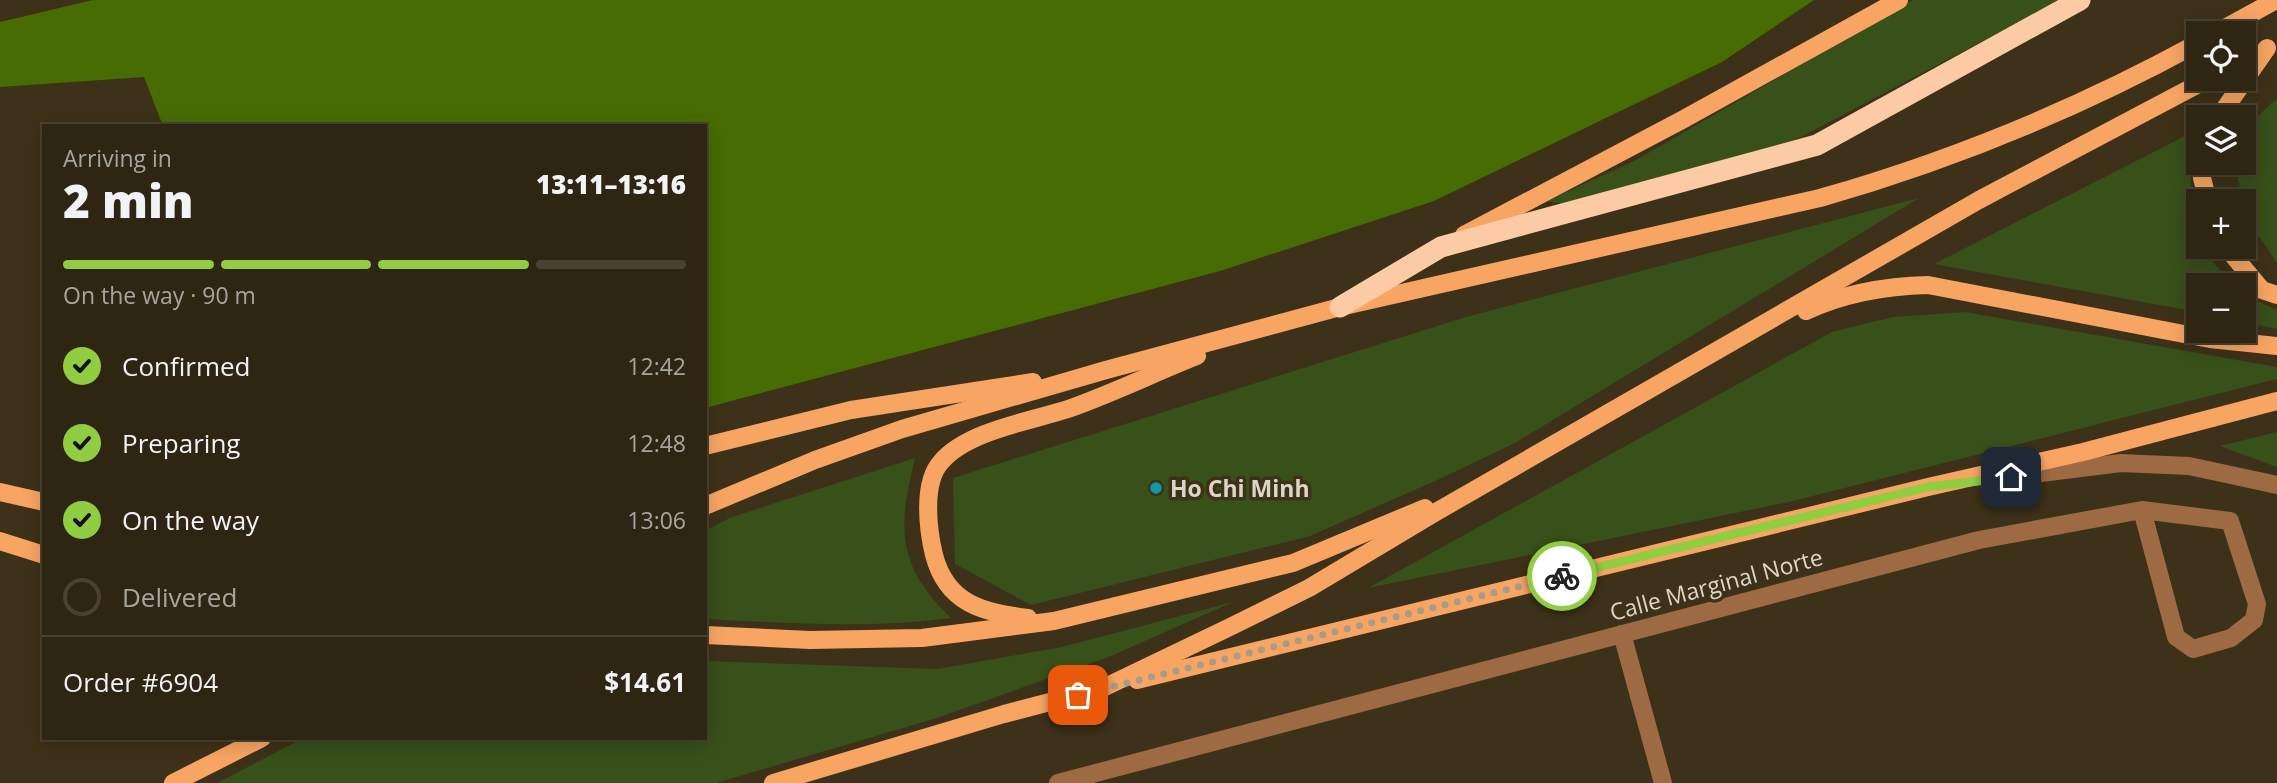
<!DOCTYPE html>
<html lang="en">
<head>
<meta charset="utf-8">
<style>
  body { margin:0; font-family:"Open Sans",sans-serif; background:#3a3121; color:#f1f3f6; height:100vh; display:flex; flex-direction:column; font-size:26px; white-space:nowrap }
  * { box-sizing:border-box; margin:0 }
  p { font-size:23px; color:#a7a5a0 }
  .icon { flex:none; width:38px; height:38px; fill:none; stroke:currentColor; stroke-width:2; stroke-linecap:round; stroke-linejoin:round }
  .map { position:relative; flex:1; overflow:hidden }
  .side { position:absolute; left:42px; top:124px; width:665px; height:616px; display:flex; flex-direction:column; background:#2e2513; border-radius:0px; box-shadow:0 4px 18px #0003,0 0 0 2px #494233 }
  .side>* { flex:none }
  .fabs { position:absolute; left:2186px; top:21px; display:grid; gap:14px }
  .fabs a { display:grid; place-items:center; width:70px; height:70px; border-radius:0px; background:#2e2513; box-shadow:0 4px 18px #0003,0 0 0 2px #494233; font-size:35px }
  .pin { position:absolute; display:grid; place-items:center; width:60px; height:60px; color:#fff; margin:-30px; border-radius:14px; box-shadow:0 4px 10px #0006 }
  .courier { position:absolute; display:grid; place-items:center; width:70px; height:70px; margin:-35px; border:5px solid #91cd40; border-radius:50%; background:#fff; color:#222; box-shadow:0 2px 9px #0007 }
  .summary em { font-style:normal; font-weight:800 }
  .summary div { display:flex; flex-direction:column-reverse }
  .summary { display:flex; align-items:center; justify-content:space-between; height:119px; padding:0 21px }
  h1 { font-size:46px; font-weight:800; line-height:52px }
  .bar { display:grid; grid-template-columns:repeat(4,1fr); gap:10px 7px; align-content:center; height:84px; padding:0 21px }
  .bar i { height:9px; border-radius:5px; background:#494233 }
  .bar .on { background:#91cd40 }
  .bar p { grid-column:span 4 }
  .line { display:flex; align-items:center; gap:18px; padding:0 21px; border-top:2px solid #494233 }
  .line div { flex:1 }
  ol { padding:0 21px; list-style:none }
  li { display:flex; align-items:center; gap:21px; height:77px }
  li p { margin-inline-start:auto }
  li .icon { padding:7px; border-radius:50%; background:#91cd40; color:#111; stroke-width:4 }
  li:last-child { color:#a7a5a0 }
  li i { width:38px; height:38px; border:4px solid #494233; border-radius:50% }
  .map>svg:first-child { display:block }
  .green { fill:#38501a }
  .forest { fill:#466c02 }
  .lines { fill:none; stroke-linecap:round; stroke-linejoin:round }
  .minor { stroke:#9d6a43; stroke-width:18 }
  .major { stroke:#f8a563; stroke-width:18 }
  .highway { stroke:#fccaa5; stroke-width:21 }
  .done { stroke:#a59c89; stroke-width:7; stroke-dasharray:0 12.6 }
  .route { stroke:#91cd40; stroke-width:9 }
  .culture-dot { fill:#0f9aa8; stroke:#3e3119; stroke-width:2.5 }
  .labels { text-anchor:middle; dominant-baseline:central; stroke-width:7; stroke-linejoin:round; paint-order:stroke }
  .poi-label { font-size:23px; font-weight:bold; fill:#ddd5c6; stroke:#3e3119; text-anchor:start }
  .street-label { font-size:23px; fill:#ddd5c6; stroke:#3e3119 }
</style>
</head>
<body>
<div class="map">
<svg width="2277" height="783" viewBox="0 0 2277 783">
  <rect width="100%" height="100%" fill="#3e3119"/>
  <g class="green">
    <path d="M1913,0H2060L1801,137L1663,190L1598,209L1547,201L1636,160Z"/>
    <path d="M2277,99V263L2247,219L2235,166L2236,163H2244C2244,135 2255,115 2277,99Z"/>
    <path d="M2187,135L2196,244L2234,285H2198V312L1934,264Z"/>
    <path d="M1919,198L1515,443L1444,477L1310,536L1031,605L955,564L953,478L1466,317Z"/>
    <path d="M2244,295L2277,310V329L2244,322Z"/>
    <path d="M1965,312L2277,367V379L1789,502L1368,588L1832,332L1893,317Z"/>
    <path d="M2277,432V467L2220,446Z"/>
    <path d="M915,458C898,528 896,565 951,618C869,629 787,623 705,619V531L732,517Z"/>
    <path d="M1233,602L1111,656L937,718L716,783H217L302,739L705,738V661L937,669L1062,647Z"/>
  </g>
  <path class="forest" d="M93,0H1814L1722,62L1434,201L1220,271L705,408V126H163L144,77L0,87V22Z"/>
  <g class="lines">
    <g class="minor">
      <path d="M1994,479L2121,463L2189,466L2277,485"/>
      <path d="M1622,634L1663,783"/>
      <path d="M1058,783L1979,540L2142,510L2230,521L2257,604L2254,620L2231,638L2193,649L2176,637L2142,510"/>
    </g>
    <g class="major">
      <path d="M2216,33L2276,0"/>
      <path d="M2219,117L2267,48"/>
      <path d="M2204,163L2202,178L2208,201"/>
      <path d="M1464,235L1682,120L1899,0"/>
      <path d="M2226,247L2262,290L2277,295"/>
      <path d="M1806,311C1845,293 1885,286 1928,285L2210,339L2277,346"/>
      <path d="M705,446L851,410L1033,382"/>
      <path d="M0,492L44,502"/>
      <path d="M705,506L815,460L902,429L1106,370L1340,307L1820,198C1950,161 2079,108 2198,43"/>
      <path d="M0,541L44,555"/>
      <path d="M1028,618C982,612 947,604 934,555C928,530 922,483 941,462C967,431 1031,421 1068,409C1111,394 1154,373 1197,356"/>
      <path d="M705,635L810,640L922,638L1054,621L1293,563L1425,508"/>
      <path d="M1137,680L1928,487L2083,452L2277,401"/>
      <path d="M173,783L262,738"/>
      <path d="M773,783L1004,714L1103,688L1230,627L1309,588L1436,512L1979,200L2208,79"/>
    </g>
    <path class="highway" d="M1340,307L1441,247L1817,145L2080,0"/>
  </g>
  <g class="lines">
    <path class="done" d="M1078,695L1562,576"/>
    <path class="route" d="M1562,576L1928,487L2011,477"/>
  </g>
  <circle class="culture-dot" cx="1156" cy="488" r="7"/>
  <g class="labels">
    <g class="poi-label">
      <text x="1170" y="488">Ho Chi Minh</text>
    </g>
    <g class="street-label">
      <text transform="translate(1716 584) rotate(-15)">Calle Marginal Norte</text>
    </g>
  </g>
</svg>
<div class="fabs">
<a><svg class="icon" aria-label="locate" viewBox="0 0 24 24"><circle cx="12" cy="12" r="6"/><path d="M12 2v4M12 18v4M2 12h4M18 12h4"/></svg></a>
<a><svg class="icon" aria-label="layers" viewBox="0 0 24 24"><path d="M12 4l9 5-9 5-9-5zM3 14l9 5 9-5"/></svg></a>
<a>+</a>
<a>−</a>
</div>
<div class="pin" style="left:1078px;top:695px;background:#ea580c"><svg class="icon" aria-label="bag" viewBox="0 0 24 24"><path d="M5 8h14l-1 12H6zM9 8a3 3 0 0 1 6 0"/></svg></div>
<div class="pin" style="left:2011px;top:477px;background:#1f2937"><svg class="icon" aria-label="home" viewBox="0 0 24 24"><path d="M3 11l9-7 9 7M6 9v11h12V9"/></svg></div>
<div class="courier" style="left:1562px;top:576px"><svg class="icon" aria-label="bike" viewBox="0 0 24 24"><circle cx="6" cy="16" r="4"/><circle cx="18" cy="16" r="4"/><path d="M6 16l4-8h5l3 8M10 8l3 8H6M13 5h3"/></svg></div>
<section class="side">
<div class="summary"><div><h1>2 min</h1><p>Arriving in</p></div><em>13:11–13:16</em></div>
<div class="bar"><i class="on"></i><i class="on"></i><i class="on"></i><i></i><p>On the way · 90 m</p></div>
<ol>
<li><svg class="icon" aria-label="check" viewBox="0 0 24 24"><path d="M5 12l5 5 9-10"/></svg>Confirmed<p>12:42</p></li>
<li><svg class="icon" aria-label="check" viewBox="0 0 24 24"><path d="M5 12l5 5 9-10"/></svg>Preparing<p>12:48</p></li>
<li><svg class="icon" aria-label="check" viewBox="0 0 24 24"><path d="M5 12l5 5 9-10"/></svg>On the way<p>13:06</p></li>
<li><i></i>Delivered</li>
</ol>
<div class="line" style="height:91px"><div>Order #6904</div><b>$14.61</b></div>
</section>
</div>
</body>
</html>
